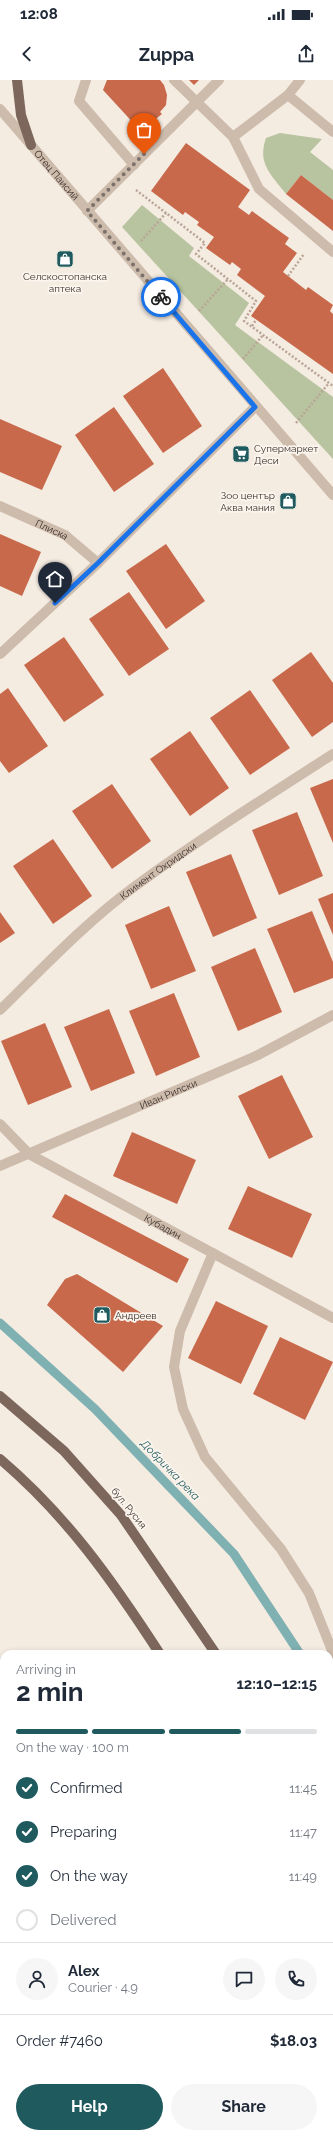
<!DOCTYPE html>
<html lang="en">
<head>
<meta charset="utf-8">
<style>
  body { margin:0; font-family:Raleway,sans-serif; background:#f6f6f7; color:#1f2937; height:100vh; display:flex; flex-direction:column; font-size:15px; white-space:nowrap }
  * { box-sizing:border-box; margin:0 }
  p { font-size:13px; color:#747a83 }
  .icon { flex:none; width:22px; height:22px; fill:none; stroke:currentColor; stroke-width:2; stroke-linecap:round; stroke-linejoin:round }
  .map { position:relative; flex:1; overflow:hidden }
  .sheet { position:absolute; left:0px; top:1570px; width:333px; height:488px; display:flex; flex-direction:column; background:#fff; border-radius:12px 12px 0 0; box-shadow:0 2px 6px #0003 }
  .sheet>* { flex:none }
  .pin { position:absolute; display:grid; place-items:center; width:34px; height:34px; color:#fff; margin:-41px -17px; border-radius:50% 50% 50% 0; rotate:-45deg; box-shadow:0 0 4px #0007 }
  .pin .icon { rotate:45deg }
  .courier { position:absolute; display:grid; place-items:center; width:40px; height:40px; margin:-20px; border:3px solid #1a73e8; border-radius:50%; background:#fff; color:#222; box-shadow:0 1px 5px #0007 }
  .headline em { font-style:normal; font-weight:700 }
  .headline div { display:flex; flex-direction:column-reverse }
  .headline { display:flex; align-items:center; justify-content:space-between; height:68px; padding:0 16px }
  h1 { font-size:26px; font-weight:700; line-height:30px }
  .bar { display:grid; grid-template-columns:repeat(4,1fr); gap:6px 4px; align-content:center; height:48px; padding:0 16px }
  .bar i { height:5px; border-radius:3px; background:#e0e1e3 }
  .bar .active { background:#1f5a5e }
  .bar p { grid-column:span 4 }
  .line { display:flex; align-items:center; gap:10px; padding:0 16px; border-top:1px solid #e0e1e3 }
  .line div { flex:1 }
  .round { display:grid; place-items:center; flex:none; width:42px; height:42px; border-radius:21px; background:#f6f6f7 }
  ol { padding:0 16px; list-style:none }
  li { display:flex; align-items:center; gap:12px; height:44px }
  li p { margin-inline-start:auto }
  li .icon { padding:4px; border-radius:50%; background:#1f5a5e; color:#fff; stroke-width:4 }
  li:last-child { color:#747a83 }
  li i { width:22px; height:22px; border:2px solid #e0e1e3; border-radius:50% }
  .action { display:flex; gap:8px; margin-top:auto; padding:8px 16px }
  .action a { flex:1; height:46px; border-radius:24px; background:#1f5a5e; color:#fff; font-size:16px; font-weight:700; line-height:46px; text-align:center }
  .action a+a { background:#f6f6f7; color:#1f2937 }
  .status { display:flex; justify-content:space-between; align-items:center; height:28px; padding:0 20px; background:#fff; direction:ltr }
  .status svg { height:11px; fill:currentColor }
  header { display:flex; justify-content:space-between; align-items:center; height:52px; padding:0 16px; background:#fff; font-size:18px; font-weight:700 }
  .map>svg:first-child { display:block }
  .green { fill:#b8c4a0 }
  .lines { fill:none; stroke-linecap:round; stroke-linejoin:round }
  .stream { stroke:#7fb0b2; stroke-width:9 }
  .building { fill:#c8694b }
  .path { stroke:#b9a596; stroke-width:2.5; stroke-dasharray:2 2; stroke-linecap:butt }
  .minor { stroke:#cdbbac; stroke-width:10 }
  .major { stroke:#7d675c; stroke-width:10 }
  .done { stroke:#7c716b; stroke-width:4; stroke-dasharray:0 7.2 }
  .route { stroke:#1a73e8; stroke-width:5 }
  .labels { text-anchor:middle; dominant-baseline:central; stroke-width:3.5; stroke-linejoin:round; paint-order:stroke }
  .street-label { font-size:10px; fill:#3b302b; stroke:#fbf5ee }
  .poi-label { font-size:10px; fill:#3b302b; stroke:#fbf5ee; text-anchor:start }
  .water-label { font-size:11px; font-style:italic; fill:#1f5a5e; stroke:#fbf5ee }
</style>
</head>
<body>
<div class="status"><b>12:08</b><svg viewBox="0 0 49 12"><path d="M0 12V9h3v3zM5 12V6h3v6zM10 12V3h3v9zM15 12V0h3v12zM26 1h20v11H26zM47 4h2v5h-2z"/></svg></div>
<header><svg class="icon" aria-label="back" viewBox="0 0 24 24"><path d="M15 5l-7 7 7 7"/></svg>Zuppa<svg class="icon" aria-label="share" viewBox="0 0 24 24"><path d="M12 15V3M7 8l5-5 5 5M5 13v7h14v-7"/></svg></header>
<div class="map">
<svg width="333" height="2058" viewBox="0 0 333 2058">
  <rect width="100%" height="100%" fill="#f4ebe1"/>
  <g class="green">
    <path d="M280,53L322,59L310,72L333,90V120L301,95L286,114C271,94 257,84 266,58Z"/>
    <path d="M142,125L194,168L189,176L249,223L235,245L333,317V379L122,147Z"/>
  </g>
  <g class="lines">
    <g class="stream">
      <path d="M0,1243L95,1329L234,1474L300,1574"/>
      <path d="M329,1633L333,1642"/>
    </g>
  </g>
  <g class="building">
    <path d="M107,0H160L164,5L167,15L166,25L160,32L162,34L152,42L147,38L137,47L103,10Z"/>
    <path d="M189,0H199L194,5Z"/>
    <path d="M186,63L250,110L238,127L249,135L252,131L289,158L285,164L297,173L283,192L306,210L308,207L333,225L330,231L333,234V294L251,236L265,216L237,195L241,189L232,182L230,185L206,168L214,157L197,145L199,142L185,132L183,135L151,111Z"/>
    <path d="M301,95L333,120V151L286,114Z"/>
    <path d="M163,288L202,346L163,373L123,316Z"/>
    <path d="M114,327L154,384L114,412L75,355Z"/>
    <path d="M0,339L62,366L42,410L0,392Z"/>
    <path d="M0,454L41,472L22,516L0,506Z"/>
    <path d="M166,464L205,521L166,549L126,491Z"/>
    <path d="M129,512L169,569L129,596L89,539Z"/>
    <path d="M64,557L104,615L64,642L24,585Z"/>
    <path d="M311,572L333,603V642L312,657L272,600Z"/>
    <path d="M8,608L48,666L9,693L0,681V614Z"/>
    <path d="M250,610L290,668L250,695L210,638Z"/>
    <path d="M190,651L229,708L190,736L150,679Z"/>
    <path d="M333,699V763L310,708Z"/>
    <path d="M112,704L151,761L112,789L72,731Z"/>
    <path d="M297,732L323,796L279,815L252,750Z"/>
    <path d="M53,759L92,816L53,844L13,786Z"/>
    <path d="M231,774L257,838L213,857L186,792Z"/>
    <path d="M333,813V855L318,819Z"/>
    <path d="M169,826L196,891L151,909L125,845Z"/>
    <path d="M312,831L333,882V898L294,913L267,849Z"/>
    <path d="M0,832L15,853L0,863Z"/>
    <path d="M255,868L282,932L238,951L211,887Z"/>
    <path d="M174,913L200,977L156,996L129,931Z"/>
    <path d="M109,929L135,993L91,1011L64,947Z"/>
    <path d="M45,943L72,1007L28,1025L1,961Z"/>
    <path d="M282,995L313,1057L269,1079L238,1016Z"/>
    <path d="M132,1052L196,1080L177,1124L113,1096Z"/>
    <path d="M248,1106L312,1134L292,1178L228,1149Z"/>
    <path d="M65,1114L189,1179L177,1203L52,1137Z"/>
    <path d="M77,1194L163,1246L123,1292L47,1225L65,1199Z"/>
    <path d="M216,1221L268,1246L241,1304L188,1278Z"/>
    <path d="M280,1257L333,1282L305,1340L253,1314Z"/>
    <path d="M4,1694V1747L0,1749V1695Z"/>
    <path d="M1,1976L4,1980V2041L0,2044Z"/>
    <path d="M26,2054H56L60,2058H22Z"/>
    <path d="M231,2054H288L290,2058H233Z"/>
  </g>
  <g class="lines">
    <g class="path">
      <path d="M136,110L205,163L196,174L256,221L244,241L333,306"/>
      <path d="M141,161L166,133"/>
      <path d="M288,196L304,174"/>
      <path d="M199,231L228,199"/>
      <path d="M252,246L256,240"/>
      <path d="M243,279L263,255"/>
      <path d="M296,343L329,303"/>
    </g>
    <g class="minor">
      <path d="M86,0L79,21L134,85"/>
      <path d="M174,0L233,57"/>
      <path d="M300,0L288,15L233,57L259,109L333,172"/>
      <path d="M288,15L333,52"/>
      <path id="s1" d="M0,29L333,415"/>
      <path d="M87,131L219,0"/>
      <path id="s2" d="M0,426L65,455L98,483"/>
      <path d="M0,574L98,483L255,327"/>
      <path id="s3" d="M0,930C43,888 85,843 134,807C198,760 266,717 333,674"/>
      <path id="s4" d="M0,1044L29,1074L333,1238"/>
      <path id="s5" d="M0,1086L256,976L333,935"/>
      <path d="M213,1173L180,1251L174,1287L183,1329L205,1377L281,1469L309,1513L333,1573"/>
      <path d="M0,1648L4,1647"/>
      <path d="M0,1951L4,1948"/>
      <path d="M179,2054L182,2058"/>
    </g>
    <g class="major">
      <path d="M17,0L21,35L31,65"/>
      <path d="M0,1316L64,1371L121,1435L216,1574"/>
      <path d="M0,1379C67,1436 112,1500 160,1574"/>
      <path d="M329,1830L333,1841"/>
      <path d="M329,1972L333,1983"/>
    </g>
  </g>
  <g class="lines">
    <path class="done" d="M144,74L87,131L161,217"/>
    <path class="route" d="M55,523L98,483L255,327L161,217"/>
  </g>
  <defs>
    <symbol id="shop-square" viewBox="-11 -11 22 22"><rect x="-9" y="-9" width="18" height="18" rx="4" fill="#1f5a5e" stroke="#fbf5ee"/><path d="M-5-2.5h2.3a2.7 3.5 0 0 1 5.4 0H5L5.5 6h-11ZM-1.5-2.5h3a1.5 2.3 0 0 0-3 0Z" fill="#fff"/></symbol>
    <symbol id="supermarket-square" viewBox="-11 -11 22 22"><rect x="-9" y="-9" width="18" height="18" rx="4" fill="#1f5a5e" stroke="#fbf5ee"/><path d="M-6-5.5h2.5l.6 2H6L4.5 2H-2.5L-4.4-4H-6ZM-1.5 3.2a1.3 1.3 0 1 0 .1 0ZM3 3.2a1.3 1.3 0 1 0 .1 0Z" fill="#fff"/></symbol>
  </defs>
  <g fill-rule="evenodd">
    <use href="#shop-square" x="55" y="169" width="20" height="20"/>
    <use href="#supermarket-square" x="231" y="364" width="20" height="20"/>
    <use href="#shop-square" x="278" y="411" width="20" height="20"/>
    <use href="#shop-square" x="92" y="1225" width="20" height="20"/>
  </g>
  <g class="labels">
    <g class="street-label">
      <text stroke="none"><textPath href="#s1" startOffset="87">Отец Паисий</textPath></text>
      <text stroke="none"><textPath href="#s2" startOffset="57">Плиска</textPath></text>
      <text stroke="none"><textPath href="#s3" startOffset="211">Климент Охридски</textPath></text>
      <text stroke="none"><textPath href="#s5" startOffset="183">Иван Рилски</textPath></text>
      <text stroke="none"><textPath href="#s4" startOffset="194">Кубадин</textPath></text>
      <text transform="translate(129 1428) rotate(51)">бул. Русия</text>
    </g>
    <g class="poi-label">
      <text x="65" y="196" text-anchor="middle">Селскостопанска<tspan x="65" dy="12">аптека</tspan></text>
      <text x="254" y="368">Супермаркет<tspan x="254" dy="12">Деси</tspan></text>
      <text x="275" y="415" text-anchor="end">Зоо център<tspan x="275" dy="12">Аква мания</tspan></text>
      <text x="115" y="1235">Андреев</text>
    </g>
    <g class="water-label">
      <text transform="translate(170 1390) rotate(46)">Добричка река</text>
    </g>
  </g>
</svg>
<div class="pin" style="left:144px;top:74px;background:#ea580c"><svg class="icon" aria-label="bag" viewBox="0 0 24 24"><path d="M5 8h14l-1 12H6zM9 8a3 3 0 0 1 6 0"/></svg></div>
<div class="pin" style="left:55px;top:523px;background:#1f2937"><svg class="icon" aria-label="home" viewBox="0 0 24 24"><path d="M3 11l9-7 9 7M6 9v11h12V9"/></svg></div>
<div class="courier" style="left:161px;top:217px"><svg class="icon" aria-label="bike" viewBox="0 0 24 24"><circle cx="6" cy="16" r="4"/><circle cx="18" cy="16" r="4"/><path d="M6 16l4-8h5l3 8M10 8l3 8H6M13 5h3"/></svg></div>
<section class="sheet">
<div class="headline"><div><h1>2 min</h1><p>Arriving in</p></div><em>12:10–12:15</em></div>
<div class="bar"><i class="active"></i><i class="active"></i><i class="active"></i><i></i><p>On the way · 100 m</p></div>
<ol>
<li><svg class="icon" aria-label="check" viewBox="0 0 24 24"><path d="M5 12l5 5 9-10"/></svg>Confirmed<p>11:45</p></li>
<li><svg class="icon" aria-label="check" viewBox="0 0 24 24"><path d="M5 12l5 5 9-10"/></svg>Preparing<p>11:47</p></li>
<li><svg class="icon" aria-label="check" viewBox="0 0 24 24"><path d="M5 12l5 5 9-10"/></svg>On the way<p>11:49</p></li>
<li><i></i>Delivered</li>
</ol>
<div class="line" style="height:72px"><a class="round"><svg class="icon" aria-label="person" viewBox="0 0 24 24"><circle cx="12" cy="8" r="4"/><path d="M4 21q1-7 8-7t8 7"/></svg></a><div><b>Alex</b><p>Courier · 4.9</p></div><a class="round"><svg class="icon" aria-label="chat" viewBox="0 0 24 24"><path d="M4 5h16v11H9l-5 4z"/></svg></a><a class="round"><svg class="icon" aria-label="phone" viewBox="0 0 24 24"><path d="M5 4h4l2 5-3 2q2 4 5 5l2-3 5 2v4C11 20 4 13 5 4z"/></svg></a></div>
<div class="line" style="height:52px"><div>Order #7460</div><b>$18.03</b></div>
<div class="action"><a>Help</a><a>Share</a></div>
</section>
</div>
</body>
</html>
